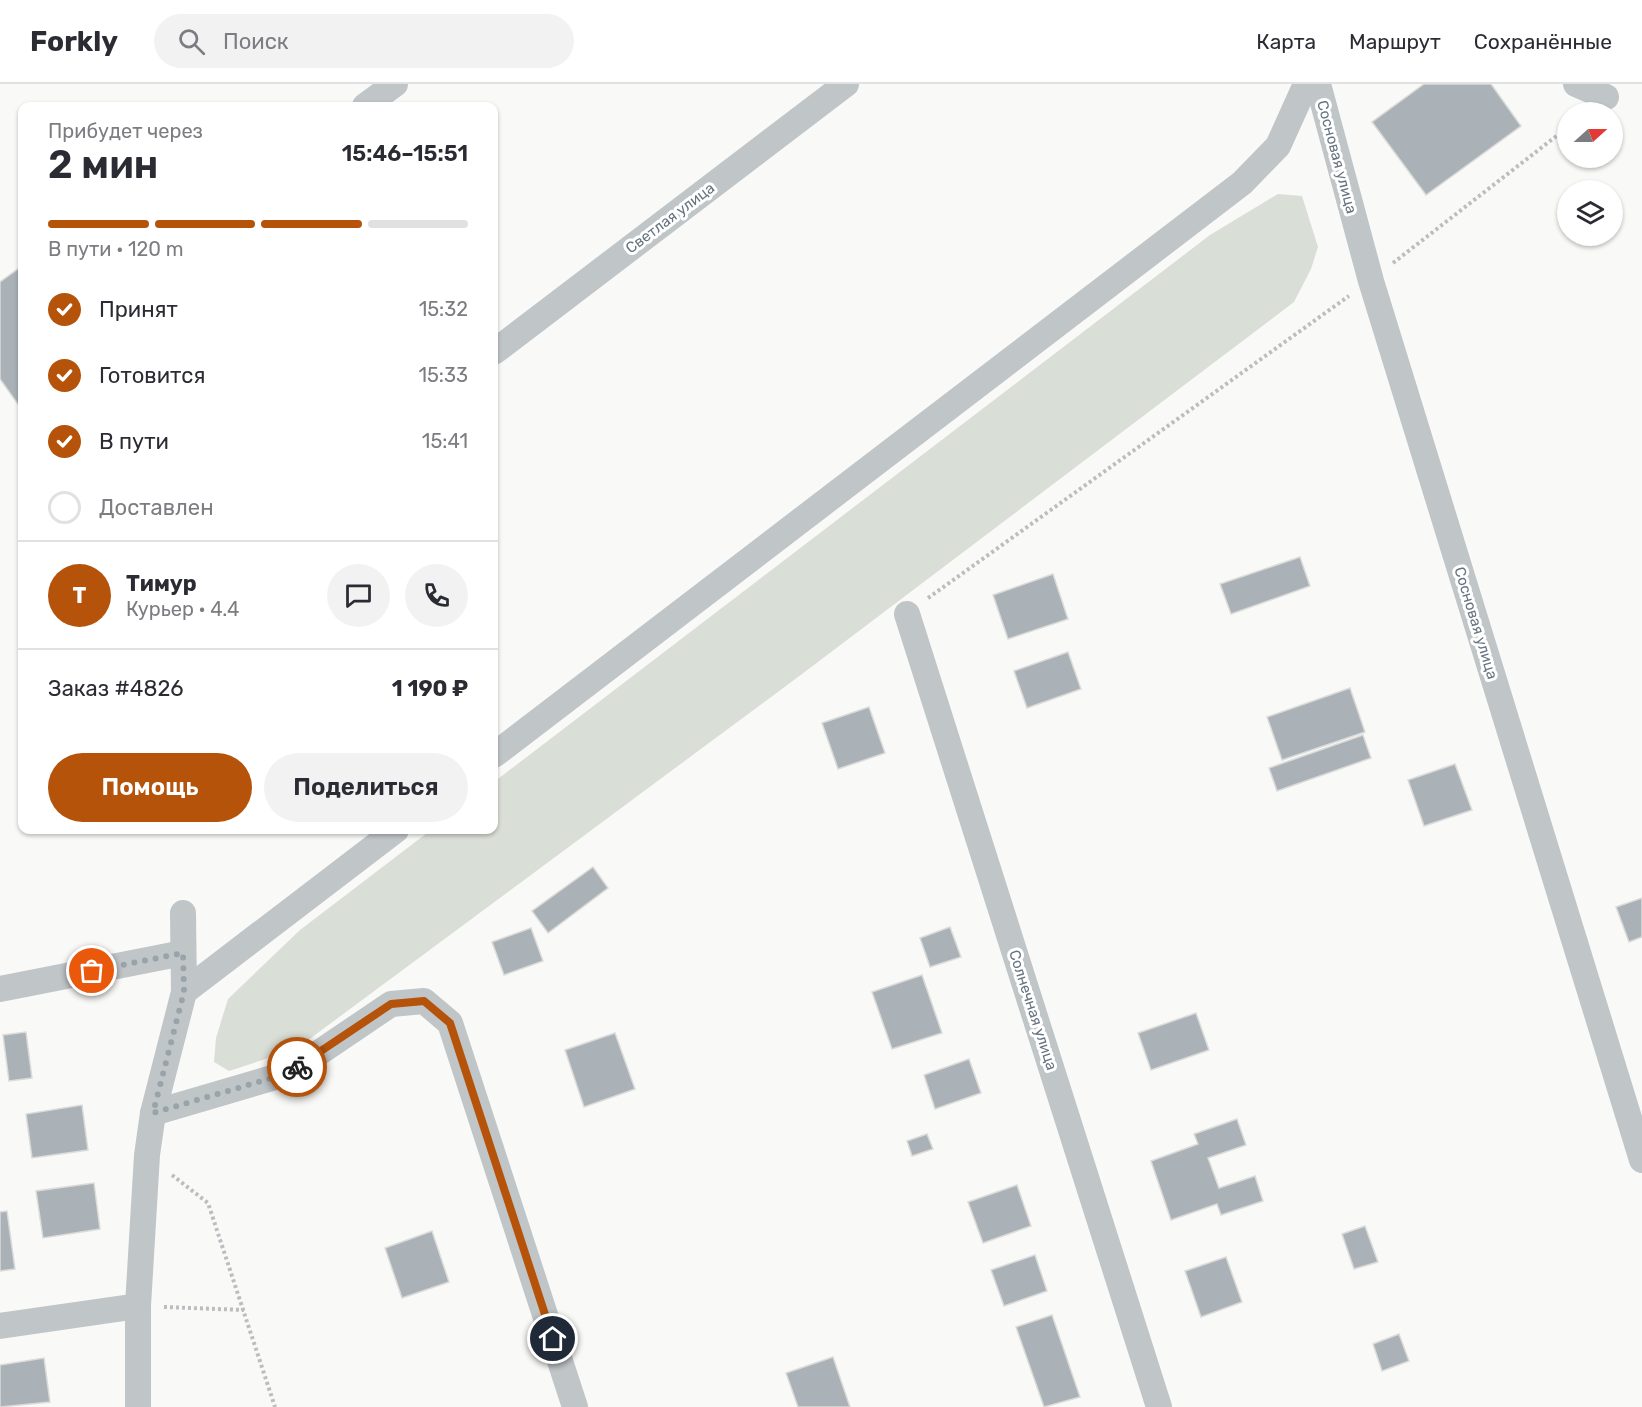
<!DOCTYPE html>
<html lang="ru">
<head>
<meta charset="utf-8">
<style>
  body { margin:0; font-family:Rubik,sans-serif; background:#f2f2f3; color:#2b2b33; height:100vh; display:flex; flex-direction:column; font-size:22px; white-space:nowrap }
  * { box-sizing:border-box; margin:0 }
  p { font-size:20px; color:#7c7c81 }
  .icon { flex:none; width:33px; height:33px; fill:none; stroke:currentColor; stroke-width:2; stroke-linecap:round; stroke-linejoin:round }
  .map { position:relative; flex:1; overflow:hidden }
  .side { position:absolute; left:18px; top:18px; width:480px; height:732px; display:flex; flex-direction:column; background:#fff; border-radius:12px; box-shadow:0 2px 4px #0004 }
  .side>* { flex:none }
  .needle { width:39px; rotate:69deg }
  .fabs { position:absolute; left:1557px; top:18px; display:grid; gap:12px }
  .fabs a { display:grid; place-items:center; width:66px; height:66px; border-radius:50%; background:#fff; box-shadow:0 2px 4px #0004; font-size:30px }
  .pin { position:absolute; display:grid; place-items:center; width:51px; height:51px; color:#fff; margin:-26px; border:3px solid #fff; border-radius:50%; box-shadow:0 2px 6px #0007 }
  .courier { position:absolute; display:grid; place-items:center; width:60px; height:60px; margin:-30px; border:4px solid #b45309; border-radius:50%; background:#fff; color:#222; box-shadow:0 2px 8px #0007 }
  .head em { font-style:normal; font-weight:600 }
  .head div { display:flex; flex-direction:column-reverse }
  .head { display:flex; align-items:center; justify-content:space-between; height:102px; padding:0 30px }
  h1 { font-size:39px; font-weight:600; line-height:45px }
  .bar { display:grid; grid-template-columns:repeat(4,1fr); gap:9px 6px; align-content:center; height:72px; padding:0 30px }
  .bar i { height:8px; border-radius:4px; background:#e1e1e2 }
  .bar .active { background:#b45309 }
  .bar p { grid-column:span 4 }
  .line { display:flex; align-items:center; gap:15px; padding:0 30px; border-top:2px solid #e1e1e2 }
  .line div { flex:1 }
  .round { display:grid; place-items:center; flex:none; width:63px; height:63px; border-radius:32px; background:#f2f2f3 }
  ol { padding:0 30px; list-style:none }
  li { display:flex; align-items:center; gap:18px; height:66px }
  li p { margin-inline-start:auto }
  li .icon { padding:6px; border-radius:50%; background:#b45309; color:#fff; stroke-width:4 }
  li:last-child { color:#7c7c81 }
  li i { width:33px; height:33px; border:3px solid #e1e1e2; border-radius:50% }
  .cta { display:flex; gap:12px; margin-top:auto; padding:12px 30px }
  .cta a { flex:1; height:69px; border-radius:36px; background:#b45309; color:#fff; font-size:24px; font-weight:600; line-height:69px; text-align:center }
  .cta a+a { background:#f2f2f3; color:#2b2b33 }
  header { display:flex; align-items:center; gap:36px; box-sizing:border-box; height:84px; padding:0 30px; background:#fff; border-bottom:2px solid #e1e1e2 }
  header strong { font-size:28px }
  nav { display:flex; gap:33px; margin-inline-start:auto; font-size:21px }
  .search { width:420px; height:54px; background:#f2f2f3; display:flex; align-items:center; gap:15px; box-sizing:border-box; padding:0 21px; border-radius:33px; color:#7c7c81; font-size:22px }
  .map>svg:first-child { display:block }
  .green { fill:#d9ded6 }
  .building { fill:#aab2b7; stroke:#dbdbd9; stroke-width:1.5 }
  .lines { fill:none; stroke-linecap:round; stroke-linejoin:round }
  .path { stroke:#bbbec0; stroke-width:4; stroke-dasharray:3 3; stroke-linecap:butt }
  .minor { stroke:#c0c5c8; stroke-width:26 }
  .done { stroke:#99a3aa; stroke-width:6; stroke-dasharray:0 10.8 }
  .route { stroke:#b45309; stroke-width:8 }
  .labels { text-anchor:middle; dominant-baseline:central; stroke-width:6; stroke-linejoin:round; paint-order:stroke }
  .street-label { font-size:15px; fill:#667480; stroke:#fff }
</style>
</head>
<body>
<header>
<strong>Forkly</strong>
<div class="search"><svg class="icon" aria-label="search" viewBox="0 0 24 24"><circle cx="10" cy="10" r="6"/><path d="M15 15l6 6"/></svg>Поиск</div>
<nav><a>Карта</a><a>Маршрут</a><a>Сохранённые</a></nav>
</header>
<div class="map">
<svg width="1642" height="1323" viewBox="0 0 1642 1323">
  <rect width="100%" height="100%" fill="#f9f9f7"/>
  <path class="green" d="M1278,110L1302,112L1318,163L1311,185L1294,218L802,590L296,965L229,987L214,978L216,954L228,915L300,846L431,746H494V698L1210,151Z"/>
  <g class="building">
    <path d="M1424,0H1491L1521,42L1426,111L1372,38Z"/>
    <path d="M22,182V326L0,295V198Z"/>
    <path d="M1300,473L1310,502L1231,530L1220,500Z"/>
    <path d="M1053,490L1068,535L1008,555L993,511Z"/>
    <path d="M1068,568L1081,605L1027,624L1014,587Z"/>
    <path d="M1350,604L1365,648L1282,676L1267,633Z"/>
    <path d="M869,623L885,669L838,685L822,639Z"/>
    <path d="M1363,651L1371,674L1277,707L1269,684Z"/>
    <path d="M1455,680L1472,726L1424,742L1408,696Z"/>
    <path d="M593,783L608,804L548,849L532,827Z"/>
    <path d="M1642,814V853L1629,858L1616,823Z"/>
    <path d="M950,843L961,873L930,883L920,854Z"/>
    <path d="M531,844L543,877L504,891L492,858Z"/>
    <path d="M922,891L942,949L892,965L872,908Z"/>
    <path d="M1196,929L1209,966L1151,986L1138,949Z"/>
    <path d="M26,948L32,994L9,997L3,951Z"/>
    <path d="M615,949L635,1005L584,1023L565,966Z"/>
    <path d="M969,975L981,1009L935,1025L924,991Z"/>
    <path d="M82,1021L88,1066L32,1074L26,1030Z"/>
    <path d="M1237,1035L1246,1061L1208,1074L1219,1104L1255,1092L1263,1117L1221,1131L1217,1120L1171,1136L1151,1077L1198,1060L1194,1050Z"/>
    <path d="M927,1050L933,1065L912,1072L907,1057Z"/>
    <path d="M94,1099L100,1145L43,1154L36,1107Z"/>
    <path d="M1017,1101L1031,1142L983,1159L968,1118Z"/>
    <path d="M7,1127L15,1185L0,1187V1128Z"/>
    <path d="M1365,1142L1378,1178L1354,1185L1342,1150Z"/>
    <path d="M432,1147L449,1198L402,1214L385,1164Z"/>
    <path d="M1035,1171L1047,1207L1004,1222L991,1186Z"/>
    <path d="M1226,1173L1242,1218L1201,1233L1185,1187Z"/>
    <path d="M1052,1231L1080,1313L1044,1323L1016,1243Z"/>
    <path d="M1399,1250L1409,1277L1382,1287L1373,1260Z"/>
    <path d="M833,1273L850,1323H798L786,1289Z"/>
    <path d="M44,1274L50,1318L0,1323V1281Z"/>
  </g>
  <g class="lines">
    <g class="path">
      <path d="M1393,179L1568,43"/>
      <path d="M928,514L1349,212"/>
      <path d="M172,1091L208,1119L275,1323"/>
      <path d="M164,1223L244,1226"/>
    </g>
    <g class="minor">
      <path d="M1318,0L1371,197L1642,1076"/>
      <path d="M1576,0L1606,13"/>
      <path d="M365,22L395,0"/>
      <path d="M494,268L846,0"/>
      <path d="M907,530L1159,1323"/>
      <path d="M494,671L1242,99L1278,62L1306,0"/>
      <path d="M0,905L183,869"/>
      <path d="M184,908L396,746"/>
      <path d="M153,1029L289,989L391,920L424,917L450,939L575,1323"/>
      <path d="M0,1242L138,1222"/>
      <path d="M138,1323V1222L147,1071L153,1029L184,908L183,829"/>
    </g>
  </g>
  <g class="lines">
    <path class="done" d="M92,887L183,869L184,908L153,1029L289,989L297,983"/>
    <path class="route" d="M297,983L391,920L424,917L450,939L553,1255"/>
  </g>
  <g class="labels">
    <g class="street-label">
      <text transform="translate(1337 73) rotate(75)">Сосновая улица</text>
      <text transform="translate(670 134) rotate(-37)">Светлая улица</text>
      <text transform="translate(1476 539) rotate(73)">Сосновая улица</text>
      <text transform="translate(1033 926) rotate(72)">Солнечная улица</text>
    </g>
  </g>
</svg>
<div class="fabs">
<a><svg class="needle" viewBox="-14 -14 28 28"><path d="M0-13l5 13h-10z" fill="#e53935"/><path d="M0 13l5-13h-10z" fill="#7c7c81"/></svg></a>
<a><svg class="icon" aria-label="layers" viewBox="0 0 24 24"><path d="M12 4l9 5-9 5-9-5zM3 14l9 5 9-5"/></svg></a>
</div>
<div class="pin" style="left:92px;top:887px;background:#ea580c"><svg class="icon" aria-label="bag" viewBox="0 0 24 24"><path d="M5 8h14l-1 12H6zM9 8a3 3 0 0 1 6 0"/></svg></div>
<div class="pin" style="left:553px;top:1255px;background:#1f2937"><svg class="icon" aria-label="home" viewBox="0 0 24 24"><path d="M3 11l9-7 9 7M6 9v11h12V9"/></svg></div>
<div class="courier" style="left:297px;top:983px"><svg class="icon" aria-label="bike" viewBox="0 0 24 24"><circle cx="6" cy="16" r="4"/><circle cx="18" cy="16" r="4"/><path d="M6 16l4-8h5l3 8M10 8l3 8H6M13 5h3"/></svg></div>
<section class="side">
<div class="head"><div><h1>2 мин</h1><p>Прибудет через</p></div><em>15:46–15:51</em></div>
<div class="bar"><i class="active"></i><i class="active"></i><i class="active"></i><i></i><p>В пути · 120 m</p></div>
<ol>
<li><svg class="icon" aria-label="check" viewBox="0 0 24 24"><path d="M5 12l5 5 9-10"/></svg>Принят<p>15:32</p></li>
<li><svg class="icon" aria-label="check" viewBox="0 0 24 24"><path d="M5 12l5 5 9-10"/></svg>Готовится<p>15:33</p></li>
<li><svg class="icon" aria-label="check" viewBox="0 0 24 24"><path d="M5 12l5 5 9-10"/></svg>В пути<p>15:41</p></li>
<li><i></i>Доставлен</li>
</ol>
<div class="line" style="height:108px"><b class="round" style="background:#b45309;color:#fff">Т</b><div><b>Тимур</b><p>Курьер · 4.4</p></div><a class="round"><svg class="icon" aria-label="chat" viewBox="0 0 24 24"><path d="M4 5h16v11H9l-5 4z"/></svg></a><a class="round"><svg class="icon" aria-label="phone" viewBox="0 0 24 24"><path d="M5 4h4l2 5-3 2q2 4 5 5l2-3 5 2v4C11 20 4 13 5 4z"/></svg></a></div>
<div class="line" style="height:78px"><div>Заказ #4826</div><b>1 190 ₽</b></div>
<div class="cta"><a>Помощь</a><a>Поделиться</a></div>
</section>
</div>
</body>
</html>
